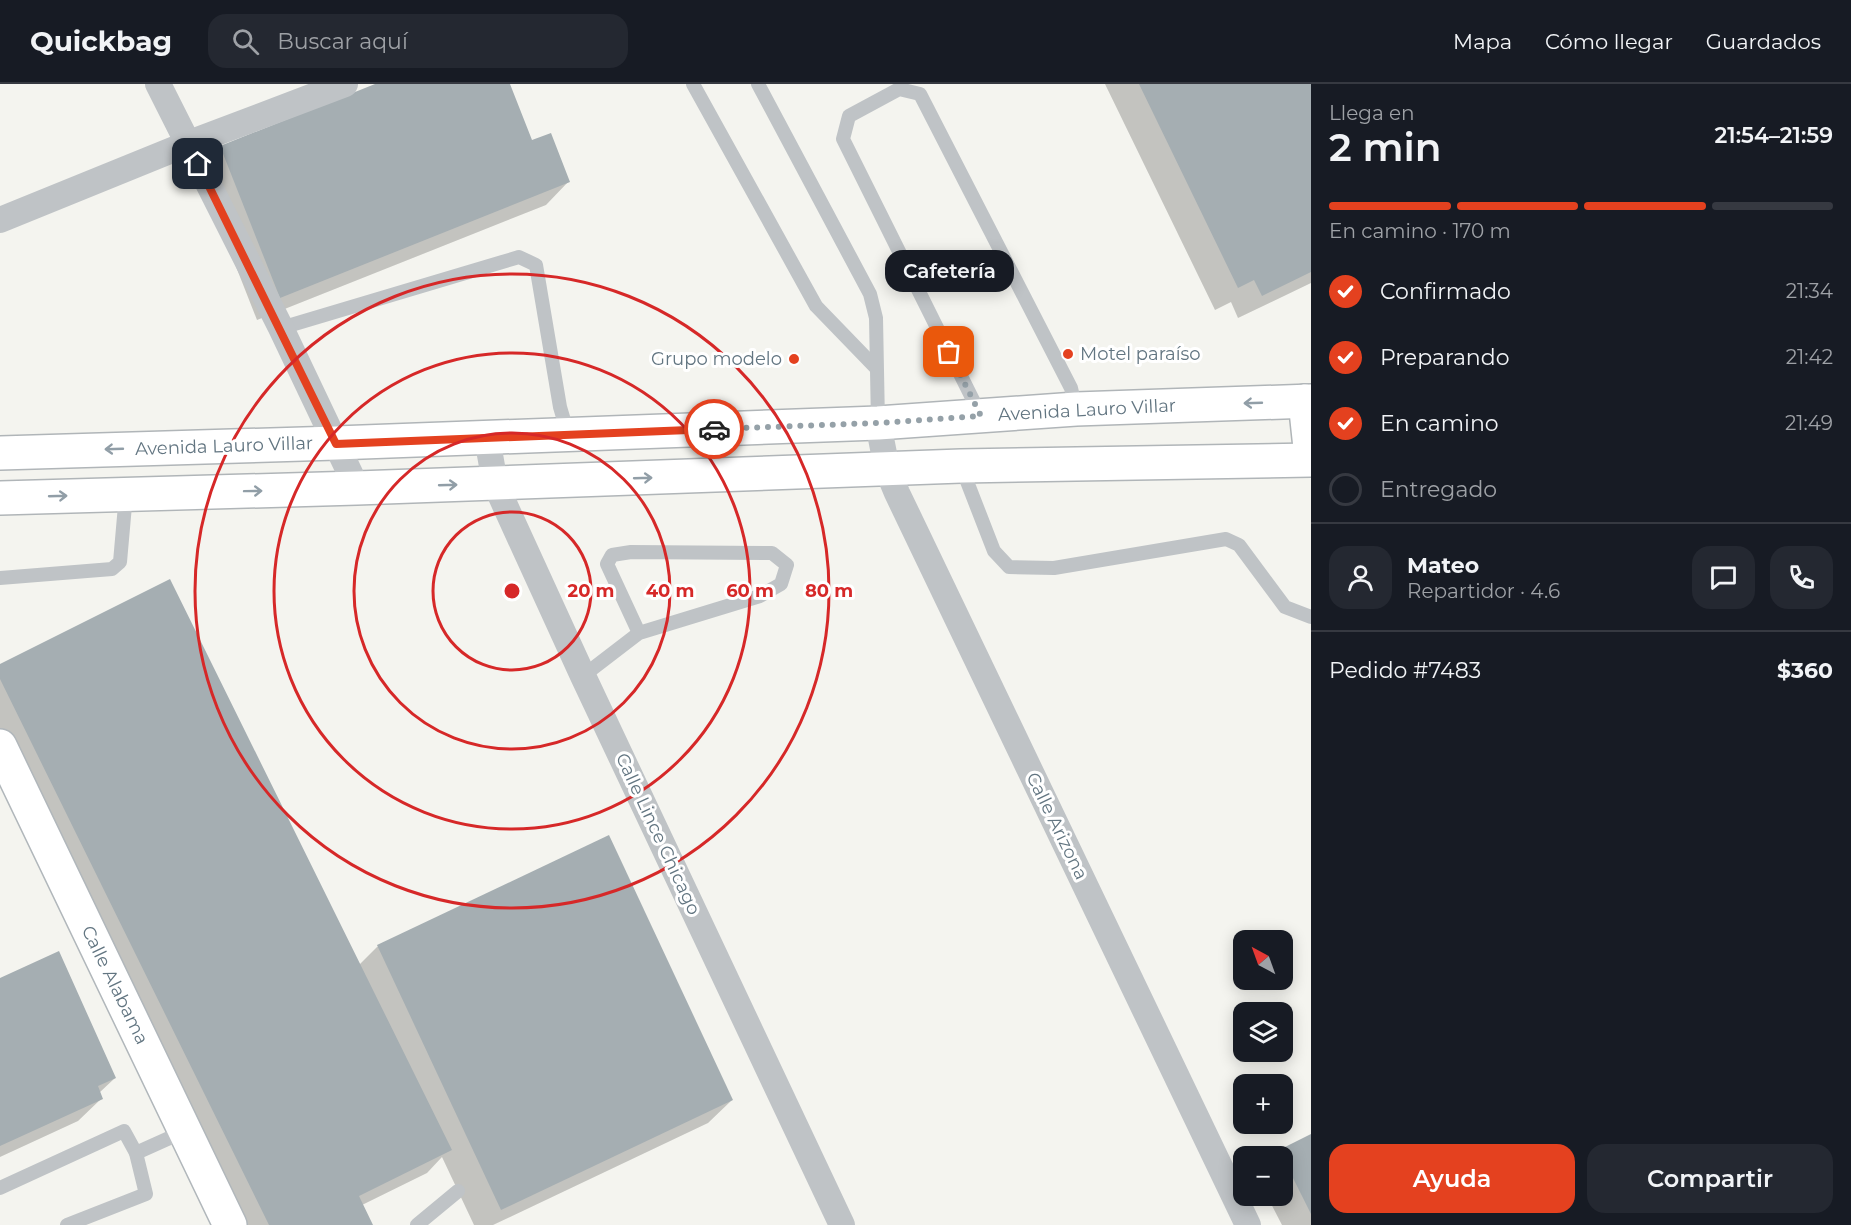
<!DOCTYPE html>
<html lang="es">
<head>
<meta charset="utf-8">
<style>
  body { margin:0; font-family:Montserrat,sans-serif; background:#242831; color:#f1f3f6; height:100vh; display:flex; flex-direction:column; font-size:22px; white-space:nowrap }
  * { box-sizing:border-box; margin:0 }
  p { font-size:20px; color:#9ea1a6 }
  .icon { flex:none; width:33px; height:33px; fill:none; stroke:currentColor; stroke-width:2; stroke-linecap:round; stroke-linejoin:round }
  .map { position:relative; flex:1; overflow:hidden }
  .side { display:flex; flex-direction:column; background:#171b24; width:540px }
  .side>* { flex:none }
  .needle { width:39px; rotate:319deg }
  .tools { position:absolute; left:1233px; top:846px; display:grid; gap:12px }
  .tools a { display:grid; place-items:center; width:60px; height:60px; border-radius:12px; background:#171b24; box-shadow:0 3px 15px #0003; font-size:30px }
  .pin { position:absolute; display:grid; place-items:center; width:51px; height:51px; color:#fff; margin:-26px; border-radius:12px; box-shadow:0 3px 9px #0006 }
  .courier { position:absolute; display:grid; place-items:center; width:60px; height:60px; margin:-30px; border:4px solid #e4411f; border-radius:50%; background:#fff; color:#222; box-shadow:0 2px 8px #0007 }
  .bubble { position:absolute; height:42px; border-radius:18px; background:#171b24; box-shadow:0 3px 15px #0003; font-size:20px; font-weight:600; line-height:42px; text-align:center }
  .head em { font-style:normal; font-weight:600 }
  .head div { display:flex; flex-direction:column-reverse }
  .head { display:flex; align-items:center; justify-content:space-between; height:102px; padding:0 18px }
  h1 { font-size:39px; font-weight:600; line-height:45px }
  .bar { display:grid; grid-template-columns:repeat(4,1fr); gap:9px 6px; align-content:center; height:72px; padding:0 18px }
  .bar i { height:8px; border-radius:4px; background:#363941 }
  .bar .active { background:#e4411f }
  .bar p { grid-column:span 4 }
  .line { display:flex; align-items:center; gap:15px; padding:0 18px; border-top:2px solid #363941 }
  .line div { flex:1 }
  .round { display:grid; place-items:center; flex:none; width:63px; height:63px; border-radius:18px; background:#242831 }
  ol { padding:0 18px; list-style:none }
  li { display:flex; align-items:center; gap:18px; height:66px }
  li p { margin-inline-start:auto }
  li .icon { padding:6px; border-radius:50%; background:#e4411f; color:#fff; stroke-width:4 }
  li:last-child { color:#9ea1a6 }
  li i { width:33px; height:33px; border:3px solid #363941; border-radius:50% }
  .button { display:flex; gap:12px; margin-top:auto; padding:12px 18px }
  .button a { flex:1; height:69px; border-radius:18px; background:#e4411f; color:#fff; font-size:24px; font-weight:600; line-height:69px; text-align:center }
  .button a+a { background:#242831; color:#f1f3f6 }
  header { display:flex; align-items:center; gap:36px; box-sizing:border-box; height:84px; padding:0 30px; background:#171b24; border-bottom:2px solid #363941 }
  header strong { font-size:28px }
  nav { display:flex; gap:33px; margin-inline-start:auto; font-size:21px }
  .search { width:420px; height:54px; background:#242831; display:flex; align-items:center; gap:15px; box-sizing:border-box; padding:0 21px; border-radius:18px; color:#9ea1a6; font-size:22px }
  main { display:flex; flex:1; min-height:0 }
  .map>svg:first-child { display:block }
  .shadow { fill:#0003 }
  .building { fill:#a5aeb2 }
  .lines { fill:none; stroke-linecap:round; stroke-linejoin:round }
  .secondary-casing { stroke:#b1b7bb; stroke-width:36 }
  .primary-casing { stroke:#b0b5b8; stroke-width:36 }
  .service { stroke:#bfc3c6; stroke-width:14 }
  .minor { stroke:#bfc3c6; stroke-width:26 }
  .secondary { stroke:#fff; stroke-width:33 }
  .primary { stroke:#fff; stroke-width:33 }
  .oneway { stroke:#919ea7 }
  .done { stroke:#95a1a8; stroke-width:6; stroke-dasharray:0 10.8 }
  .route { stroke:#e4411f; stroke-width:8 }
  .ring { fill:none; stroke:#d62828; stroke-width:3 }
  .poi-dot { fill:#e4411f; stroke:#fff; stroke-width:2 }
  .labels { text-anchor:middle; dominant-baseline:central; stroke-width:6; stroke-linejoin:round; paint-order:stroke }
  .poi-label { font-size:18px; fill:#627581; stroke:#fff; text-anchor:start }
  .street-label { font-size:18px; fill:#627581; stroke:#fff }
  .centre { fill:#d62828; stroke:#fff; stroke-width:3 }
  .ring-label { font-size:18px; text-anchor:middle; font-weight:bold; fill:#d62828; stroke:#fff; stroke-width:6; stroke-linejoin:round; paint-order:stroke }
</style>
</head>
<body>
<header>
<strong>Quickbag</strong>
<div class="search"><svg class="icon" aria-label="search" viewBox="0 0 24 24"><circle cx="10" cy="10" r="6"/><path d="M15 15l6 6"/></svg>Buscar aquí</div>
<nav><a>Mapa</a><a>Cómo llegar</a><a>Guardados</a></nav>
</header>
<main>
<div class="map">
<svg width="1311" height="1141" viewBox="0 0 1311 1141">
  <rect width="100%" height="100%" fill="#f4f4ef"/>
  <g class="shadow">
    <path d="M379,0H509L532,58L569,97L546,121L257,236L198,86L221,63Z"/>
    <path d="M1105,0H1311V199L1238,234L1231,218L1215,226Z"/>
    <path d="M0,581L359,881L377,863L608,753L732,1016L708,1039L493,1141H474L442,1073L427,1089L362,1121L372,1141H235L0,665Z"/>
    <path d="M0,895L115,994L99,1009L102,1014L78,1037L0,1073Z"/>
    <path d="M1311,1051V1141H1282L1267,1112H1282V1072H1274L1280,1067Z"/>
  </g>
  <g class="building">
    <path d="M375,0H510L532,56L551,49L570,98L280,214L220,62Z"/>
    <path d="M1139,0H1311V188L1262,212L1254,196L1238,204Z"/>
    <path d="M170,495L452,1066L359,1112L373,1141H269L0,595V580Z"/>
    <path d="M609,751L733,1016L501,1126L377,861Z"/>
    <path d="M59,867L116,994L98,1002L103,1015L0,1062V894Z"/>
    <path d="M1311,1050V1130L1279,1066Z"/>
  </g>
  <g class="lines">
    <defs>
      <path id="secondary" d="M0,662L230,1141"/>
      <g id="primary">
        <path d="M1305,317L1311,373"/>
        <path d="M0,369L336,359L878,339L1076,325L1311,317"/>
        <path d="M0,414L357,404L961,382L1311,376"/>
      </g>
    </defs>
    <use href="#secondary" class="secondary-casing"/>
    <use href="#primary" class="primary-casing"/>
    <g class="service">
      <path d="M693,0L816,222L876,284"/>
      <path d="M758,0L870,210L876,234L878,339"/>
      <path d="M281,244L519,173L536,181L560,323L568,350"/>
      <path d="M981,332L843,55L849,32L899,5L920,10L1071,304L1076,325"/>
      <path d="M961,382L994,467L1009,483L1054,484L1226,455L1239,461L1285,523L1311,533"/>
      <path d="M0,494L112,485L120,478L126,410"/>
      <path d="M583,592L639,549L760,512L781,500L787,481L772,469L631,468L612,471L607,480L639,549"/>
      <path d="M136,1069L185,1047"/>
      <path d="M0,1104L124,1047L136,1069L146,1110L67,1141"/>
      <path d="M417,1141L458,1107"/>
    </g>
    <g class="minor">
      <path d="M158,0L281,244L357,404"/>
      <path d="M0,136L187,60L345,0"/>
      <path d="M878,339L887,385L897,409L1248,1141"/>
      <path d="M487,354L495,399L508,428L583,592L842,1141"/>
    </g>
    <use href="#secondary" class="secondary"/>
    <use href="#primary" class="primary"/>
  </g>
  <defs><path id="oneway-shaft" d="M-6 0H5M1.5-3L5.5 0L1.5 3" fill="none" stroke-width="1.6" stroke-linecap="round" stroke-linejoin="round" transform="scale(1.5)"/></defs>
  <g class="oneway">
    <use href="#oneway-shaft" transform="translate(1253 319) rotate(178)"/>
    <use href="#oneway-shaft" transform="translate(114 365) rotate(178)"/>
    <use href="#oneway-shaft" transform="translate(643 394) rotate(-2)"/>
    <use href="#oneway-shaft" transform="translate(448 401) rotate(-2)"/>
    <use href="#oneway-shaft" transform="translate(253 407) rotate(-1)"/>
    <use href="#oneway-shaft" transform="translate(58 412) rotate(-2)"/>
  </g>
  <g class="lines">
    <path class="done" d="M714,345L878,339L981,332L949,268"/>
    <path class="route" d="M198,80L336,360L714,345"/>
  </g>
  <g class="ring">
    <circle cx="512" cy="507" r="79"/>
    <circle cx="512" cy="507" r="158"/>
    <circle cx="512" cy="507" r="238"/>
    <circle cx="512" cy="507" r="317"/>
  </g>
  <g class="poi-dot">
    <circle cx="1068" cy="270" r="6"/>
    <circle cx="794" cy="275" r="6"/>
  </g>
  <g class="labels">
    <g class="poi-label">
      <text x="1080" y="270">Motel paraíso</text>
      <text x="782" y="275" text-anchor="end">Grupo modelo</text>
    </g>
    <g class="street-label">
      <text transform="translate(1087 326) rotate(-3)">Avenida Lauro Villar</text>
      <text transform="translate(224 362) rotate(-2)">Avenida Lauro Villar</text>
      <text transform="translate(1057 742) rotate(64)">Calle Arizona</text>
      <text transform="translate(658 750) rotate(65)">Calle Lince Chicago</text>
      <text transform="translate(115 901) rotate(64)">Calle Alabama</text>
    </g>
  </g>
  <circle cx="512" cy="507" r="9" class="centre"/>
  <g class="ring-label">
    <text x="591" y="513">20 m</text>
    <text x="670" y="513">40 m</text>
    <text x="750" y="513">60 m</text>
    <text x="829" y="513">80 m</text>
  </g>
</svg>
<div class="tools">
<a><svg class="needle" viewBox="-14 -14 28 28"><path d="M0-13l5 13h-10z" fill="#e53935"/><path d="M0 13l5-13h-10z" fill="#9ea1a6"/></svg></a>
<a><svg class="icon" aria-label="layers" viewBox="0 0 24 24"><path d="M12 4l9 5-9 5-9-5zM3 14l9 5 9-5"/></svg></a>
<a>+</a>
<a>−</a>
</div>
<div class="pin" style="left:949px;top:268px;background:#ea580c"><svg class="icon" aria-label="bag" viewBox="0 0 24 24"><path d="M5 8h14l-1 12H6zM9 8a3 3 0 0 1 6 0"/></svg></div>
<div class="pin" style="left:198px;top:80px;background:#1f2937"><svg class="icon" aria-label="home" viewBox="0 0 24 24"><path d="M3 11l9-7 9 7M6 9v11h12V9"/></svg></div>
<div class="courier" style="left:714px;top:345px"><svg class="icon" aria-label="car" viewBox="0 0 24 24"><path d="M5 17H2v-5l4-1 3-4h7l3 4 3 1v5h-3M9 17h6M6 11h13"/><circle cx="7" cy="17" r="2"/><circle cx="17" cy="17" r="2"/></svg></div>
<div class="bubble" style="left:885px;top:166px;width:129px">Cafetería</div>
</div>
<section class="side">
<div class="head"><div><h1>2 min</h1><p>Llega en</p></div><em>21:54–21:59</em></div>
<div class="bar"><i class="active"></i><i class="active"></i><i class="active"></i><i></i><p>En camino · 170 m</p></div>
<ol>
<li><svg class="icon" aria-label="check" viewBox="0 0 24 24"><path d="M5 12l5 5 9-10"/></svg>Confirmado<p>21:34</p></li>
<li><svg class="icon" aria-label="check" viewBox="0 0 24 24"><path d="M5 12l5 5 9-10"/></svg>Preparando<p>21:42</p></li>
<li><svg class="icon" aria-label="check" viewBox="0 0 24 24"><path d="M5 12l5 5 9-10"/></svg>En camino<p>21:49</p></li>
<li><i></i>Entregado</li>
</ol>
<div class="line" style="height:108px"><a class="round"><svg class="icon" aria-label="person" viewBox="0 0 24 24"><circle cx="12" cy="8" r="4"/><path d="M4 21q1-7 8-7t8 7"/></svg></a><div><b>Mateo</b><p>Repartidor · 4.6</p></div><a class="round"><svg class="icon" aria-label="chat" viewBox="0 0 24 24"><path d="M4 5h16v11H9l-5 4z"/></svg></a><a class="round"><svg class="icon" aria-label="phone" viewBox="0 0 24 24"><path d="M5 4h4l2 5-3 2q2 4 5 5l2-3 5 2v4C11 20 4 13 5 4z"/></svg></a></div>
<div class="line" style="height:78px"><div>Pedido #7483</div><b>$360</b></div>
<div class="button"><a>Ayuda</a><a>Compartir</a></div>
</section>
</main>
</body>
</html>
